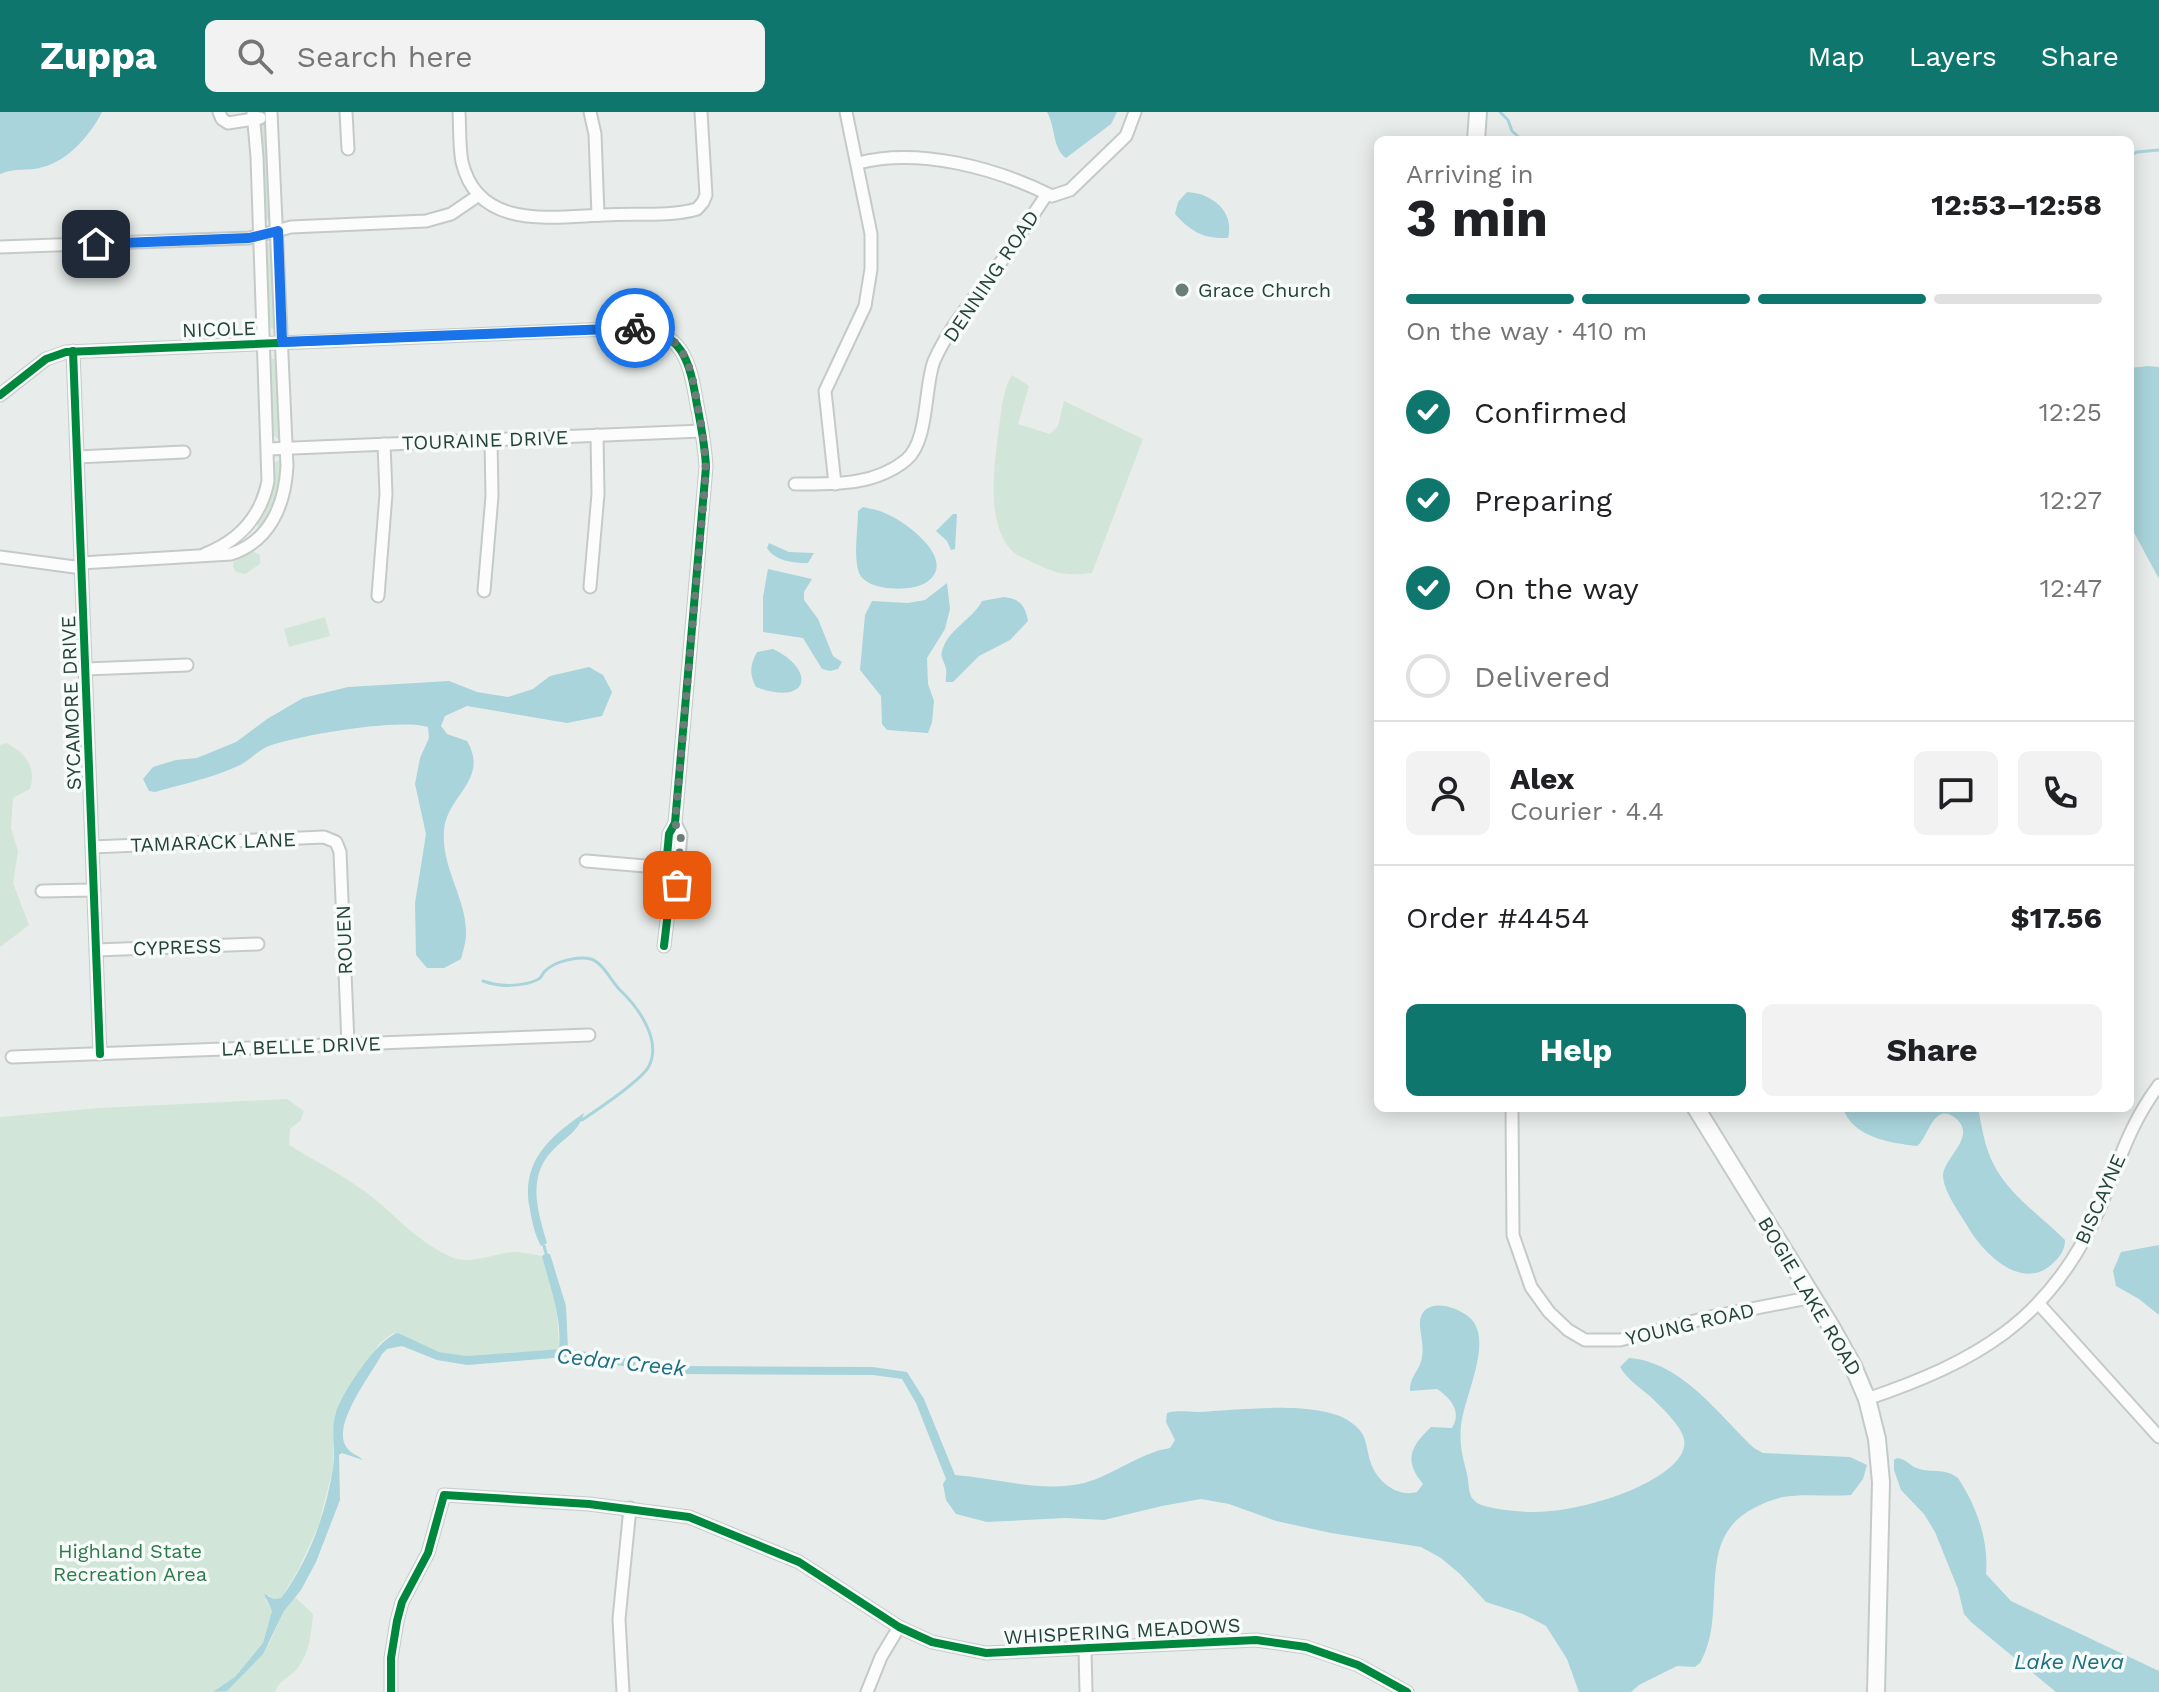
<!DOCTYPE html>
<html lang="en">
<head>
<meta charset="utf-8">
<style>
  body { margin:0; font-family:"Work Sans",sans-serif; background:#f2f2f2; color:#202124; height:100vh; display:flex; flex-direction:column; font-size:30px; white-space:nowrap }
  * { box-sizing:border-box; margin:0 }
  p { font-size:26px; color:#757577 }
  .icon { flex:none; width:44px; height:44px; fill:none; stroke:currentColor; stroke-width:2; stroke-linecap:round; stroke-linejoin:round }
  .map { position:relative; flex:1; overflow:hidden }
  .details { position:absolute; left:1374px; top:24px; width:760px; height:976px; display:flex; flex-direction:column; background:#fff; border-radius:12px; box-shadow:0 4px 20px #0003 }
  .details>* { flex:none }
  .pin { position:absolute; display:grid; place-items:center; width:68px; height:68px; color:#fff; margin:-34px; border-radius:16px; box-shadow:0 4px 12px #0006 }
  .courier { position:absolute; display:grid; place-items:center; width:80px; height:80px; margin:-40px; border:6px solid #1a73e8; border-radius:50%; background:#fff; color:#222; box-shadow:0 2px 10px #0007 }
  .overview em { font-style:normal; font-weight:700 }
  .overview div { display:flex; flex-direction:column-reverse }
  .overview { display:flex; align-items:center; justify-content:space-between; height:136px; padding:0 32px }
  h1 { font-size:52px; font-weight:700; line-height:60px }
  .bar { display:grid; grid-template-columns:repeat(4,1fr); gap:12px 8px; align-content:center; height:96px; padding:0 32px }
  .bar i { height:10px; border-radius:6px; background:#e0e0e0 }
  .bar .current { background:#0f766e }
  .bar p { grid-column:span 4 }
  .line { display:flex; align-items:center; gap:20px; padding:0 32px; border-top:2px solid #e0e0e0 }
  .line div { flex:1 }
  .round { display:grid; place-items:center; flex:none; width:84px; height:84px; border-radius:12px; background:#f2f2f2 }
  ol { padding:0 32px; list-style:none }
  li { display:flex; align-items:center; gap:24px; height:88px }
  li p { margin-inline-start:auto }
  li .icon { padding:8px; border-radius:50%; background:#0f766e; color:#fff; stroke-width:4 }
  li:last-child { color:#757577 }
  li i { width:44px; height:44px; border:4px solid #e0e0e0; border-radius:50% }
  .action { display:flex; gap:16px; margin-top:auto; padding:16px 32px }
  .action a { flex:1; height:92px; border-radius:12px; background:#0f766e; color:#fff; font-size:32px; font-weight:700; line-height:92px; text-align:center }
  .action a+a { background:#f2f2f2; color:#202124 }
  header { display:flex; align-items:center; gap:48px; box-sizing:border-box; height:112px; padding:0 40px; background:#0f766e; color:#fff }
  header strong { font-size:38px }
  nav { display:flex; gap:44px; margin-inline-start:auto; font-size:28px }
  .search { width:560px; height:72px; background:#f2f2f2; display:flex; align-items:center; gap:20px; box-sizing:border-box; padding:0 28px; border-radius:12px; color:#757577; font-size:30px }
  .map>svg:first-child { display:block }
  .green { fill:#d1e6d8 }
  .water { fill:#a9d4db }
  .lines { fill:none; stroke-linecap:round; stroke-linejoin:round }
  .stream { stroke:#a9d4db; stroke-width:3 }
  .street-casing { stroke:#c5cac8; stroke-width:15 }
  .secondary-casing { stroke:#c3cbc8; stroke-width:20 }
  .street { stroke:#fcfcfc; stroke-width:11 }
  .secondary { stroke:#fcfcfc; stroke-width:16 }
  .cycleway-casing { stroke:#f7fbf9; stroke-width:13 }
  .cycleway { stroke:#00873e; stroke-width:8 }
  .done { stroke:#697e78; stroke-width:8; stroke-dasharray:0 14.4 }
  .route { stroke:#1a73e8; stroke-width:10 }
  .poi-dot { fill:#697e78; stroke:#f7fbf9; stroke-width:3 }
  .labels { text-anchor:middle; dominant-baseline:central; stroke-width:7; stroke-linejoin:round; paint-order:stroke }
  .street-label { font-size:20px; fill:#24423a; stroke:#f7fbf9 }
  .poi-label { font-size:20px; fill:#24423a; stroke:#f7fbf9; text-anchor:start }
  .park-label { font-size:20px; fill:#2d7a4b; stroke:#f7fbf9 }
  .water-label { font-size:22px; font-style:italic; fill:#1c6f80; stroke:#f7fbf9 }
</style>
</head>
<body>
<header>
<strong>Zuppa</strong>
<div class="search"><svg class="icon" aria-label="search" viewBox="0 0 24 24"><circle cx="10" cy="10" r="6"/><path d="M15 15l6 6"/></svg>Search here</div>
<nav><a>Map</a><a>Layers</a><a>Share</a></nav>
</header>
<div class="map">
<svg width="2159" height="1580" viewBox="0 0 2159 1580">
  <rect width="100%" height="100%" fill="#e8edeb"/>
  <g class="green">
    <path d="M263,12L267,13L269,109L263,104L260,15Z"/>
    <path d="M270,130L277,215L273,217L268,215L265,133Z"/>
    <path d="M271,247H277L281,324L278,327L272,322Z"/>
    <path d="M1012,263L1029,274L1018,312L1050,322L1058,314L1064,289L1143,327L1092,461C1065,464 1057,462 1032,450C1025,446 1016,444 1011,438C986,409 994,358 998,323C1001,305 1002,278 1012,263Z"/>
    <path d="M279,348L282,351C280,374 278,402 259,417L256,410L272,370L274,351Z"/>
    <path d="M252,439L260,443V452L245,462L236,460L233,455L234,449Z"/>
    <path d="M325,505L330,524L289,535L284,517Z"/>
    <path d="M6,631C25,640 37,655 30,677L13,686L11,716L18,739L13,771L29,813L0,835V633Z"/>
    <path d="M287,987L304,999L301,1008L290,1017L289,1033C320,1052 353,1068 382,1093C403,1112 424,1133 451,1145C470,1153 492,1142 512,1140C522,1140 532,1142 542,1144L557,1196L559,1237L467,1244L439,1240L393,1221L380,1231L351,1274L333,1318V1356L318,1415L298,1458L281,1486L274,1487L269,1483L265,1487L272,1499L263,1531L269,1532L284,1499L295,1485L313,1502C311,1523 310,1540 297,1557C289,1566 278,1569 275,1580H0V1005L99,996Z"/>
  </g>
  <g class="water">
    <path d="M0,0H102C91,22 68,49 43,55C28,60 15,55 0,62Z"/>
    <path d="M1047,0H1117L1111,12L1066,46C1052,36 1056,16 1047,0Z"/>
    <path d="M1187,80C1211,81 1235,99 1228,126C1204,127 1191,120 1175,102L1178,90Z"/>
    <path d="M2148,254L2159,255V467L2130,413V256Z"/>
    <path d="M863,395C871,397 880,398 887,402C906,410 958,448 927,470C913,480 867,480 859,461C853,443 858,418 858,399Z"/>
    <path d="M953,402H957L955,437L951,438L947,429L936,419Z"/>
    <path d="M769,431L789,440L814,441L808,451C793,451 775,449 767,436Z"/>
    <path d="M768,457L812,467L804,480V488L818,507L833,544L842,550L838,557L830,559L822,557L803,526L763,520V485Z"/>
    <path d="M947,471L950,497L945,517L927,546L928,572L934,589L932,610L928,621L887,618L882,612L881,584L860,558L865,503L872,489L908,491L925,488Z"/>
    <path d="M1004,485C1020,487 1025,493 1028,509L1010,528L979,544L953,570H946C945,566 947,562 946,557C945,550 940,547 942,539C948,517 972,508 982,489Z"/>
    <path d="M773,537C817,558 809,595 756,575C749,562 750,553 757,540Z"/>
    <path d="M589,555L603,563L612,580L602,604L567,611L467,594L445,604L441,614L447,622L467,629C490,668 446,684 444,719C441,756 467,787 466,822C466,830 463,839 461,847L444,856H427L416,843L415,791L426,722L415,672L420,646L429,626L428,615C400,606 299,623 269,634C258,638 249,649 238,654C212,666 183,672 155,680L149,679L143,667L153,655L176,648L197,646L236,630L267,607L303,586L348,575L449,569L477,580L508,585L533,577L550,564Z"/>
    <path d="M1843,996H1978C1981,1010 1983,1025 1988,1039C2001,1078 2037,1100 2065,1128C2065,1139 2059,1146 2051,1153C2021,1179 1983,1141 1968,1115C1959,1100 1945,1082 1943,1065C1942,1046 1980,1024 1954,1005C1933,990 1928,1027 1917,1034C1890,1031 1852,1025 1843,996Z"/>
    <path d="M584,1001C579,1018 569,1023 556,1035C526,1062 537,1097 547,1131L541,1134C535,1123 532,1110 530,1098C520,1051 548,1026 584,1001Z"/>
    <path d="M2159,1133V1203L2139,1187L2116,1174L2113,1159L2121,1140Z"/>
    <path d="M546,1141L550,1142L566,1194L568,1237L675,1254L873,1255L907,1260L924,1287L955,1363C995,1366 1044,1381 1084,1371C1114,1363 1139,1341 1170,1336L1175,1328L1166,1310L1167,1301C1178,1298 1187,1300 1198,1300C1235,1298 1317,1288 1349,1309C1371,1323 1364,1337 1373,1356C1381,1373 1400,1385 1417,1380L1423,1372C1403,1348 1411,1334 1431,1315L1452,1316C1462,1300 1451,1286 1437,1277L1410,1279C1410,1263 1420,1259 1422,1245C1424,1236 1421,1224 1420,1215C1418,1185 1452,1191 1469,1205C1495,1227 1464,1284 1461,1314C1459,1332 1463,1346 1467,1362C1469,1370 1468,1380 1472,1386C1477,1393 1485,1394 1493,1396C1534,1404 1568,1399 1607,1387C1628,1381 1690,1356 1684,1327C1681,1314 1664,1298 1654,1288C1643,1277 1628,1269 1620,1255L1629,1246C1682,1250 1718,1302 1754,1336L1763,1341L1850,1345L1867,1353L1863,1367L1851,1383C1829,1385 1805,1381 1783,1385C1773,1387 1763,1391 1754,1396C1692,1428 1730,1499 1700,1551L1695,1555L1677,1554L1639,1573L1631,1580H1579L1567,1547L1546,1514L1523,1502L1486,1490L1460,1462L1441,1446L1421,1435L1331,1421L1276,1409L1229,1392L1201,1387L1162,1394L1104,1408L1066,1406L987,1410L956,1402L946,1388L943,1372L946,1367L916,1291L902,1267L873,1263L674,1262L565,1245L467,1253L437,1248L402,1234L387,1237L382,1242C371,1263 330,1314 347,1336C351,1342 358,1343 363,1348L342,1341L339,1343L340,1388L316,1450L301,1478L284,1499L263,1542L227,1579L213,1580L235,1565L263,1531L272,1499L264,1482L274,1487L281,1486C309,1449 326,1401 333,1356C336,1338 330,1319 336,1301C341,1282 379,1225 398,1221L439,1240L467,1244L559,1237C562,1203 550,1176 542,1144Z"/>
    <path d="M1897,1346C1905,1347 1908,1351 1914,1355C1929,1362 1945,1355 1958,1366C1977,1395 1989,1429 1986,1462L2011,1489L2159,1559V1580H2056L1971,1510L1964,1502L1958,1477L1935,1420L1924,1402L1901,1378L1894,1358V1348Z"/>
  </g>
  <g class="lines">
    <g class="stream">
      <path d="M1500,0L1508,8L1512,19L1522,28"/>
      <path d="M2130,44L2137,40L2159,38"/>
      <path d="M483,869C498,875 521,875 537,868C544,864 540,864 545,859C555,849 578,844 591,847C602,850 612,870 620,878C638,895 662,928 649,954C642,968 597,998 582,1008"/>
      <path d="M544,1134L546,1141"/>
    </g>
    <defs>
      <g id="street">
        <path d="M219,0L222,7L228,11L260,6"/>
        <path d="M346,0L348,37"/>
        <path d="M459,0C460,16 459,34 462,50C478,118 551,105 604,103C631,101 671,105 697,97L703,90L706,83L701,0"/>
        <path d="M590,0L595,22L598,103"/>
        <path d="M858,51C919,35 996,56 1052,84L1070,78L1126,24L1135,0"/>
        <path d="M0,135L249,126L291,115L426,109L451,102L479,83"/>
        <path d="M73,239L100,942"/>
        <path d="M0,283L46,247L66,240L632,216C683,217 690,250 697,293C701,313 705,334 706,355L675,711L669,722L666,755L663,789L668,800L664,834"/>
        <path d="M269,337L702,319"/>
        <path d="M77,345L184,340"/>
        <path d="M795,372C834,372 874,374 906,348C929,329 924,275 934,249C949,215 974,187 995,158C1014,133 1030,107 1047,82"/>
        <path d="M835,372L825,279L865,194L871,157V122L846,0"/>
        <path d="M205,442C238,429 261,405 268,369L257,45L253,0"/>
        <path d="M0,445L82,456"/>
        <path d="M81,451L231,442C270,429 285,393 287,354L271,0"/>
        <path d="M590,475L598,382L597,323"/>
        <path d="M484,479L492,384L491,327"/>
        <path d="M378,484L386,382L384,332"/>
        <path d="M86,557L187,553"/>
        <path d="M92,735L324,725L336,730L340,740L348,932"/>
        <path d="M586,749L669,756"/>
        <path d="M42,779L94,778"/>
        <path d="M668,800L675,790L681,723L675,711"/>
        <path d="M96,838L258,832"/>
        <path d="M12,945L589,923"/>
        <path d="M1512,996L1513,1123L1531,1175L1549,1200L1568,1218L1585,1228H1620L1710,1205L1813,1185"/>
        <path d="M2039,1192L2159,1325"/>
        <path d="M1867,1287C1976,1250 2049,1209 2098,1100C2118,1054 2128,1014 2159,973"/>
        <path d="M1085,1537L1086,1580"/>
        <path d="M391,1580V1546L397,1509L402,1490L428,1441L444,1383L589,1392L689,1405L799,1450L899,1515L932,1530L986,1541L1256,1528L1306,1535L1358,1553L1407,1580"/>
        <path d="M623,1580L619,1507L630,1396"/>
        <path d="M867,1580L881,1545L899,1515"/>
      </g>
      <g id="secondary">
        <path d="M1476,28L1478,0"/>
        <path d="M1696,996L1830,1213L1853,1254L1867,1287L1877,1327L1881,1370L1876,1580"/>
      </g>
    </defs>
    <use href="#street" class="street-casing"/>
    <use href="#secondary" class="secondary-casing"/>
    <use href="#street" class="street"/>
    <use href="#secondary" class="secondary"/>
    <defs>
      <g id="cycleway">
        <path d="M73,239L100,942"/>
        <path d="M0,283L46,247L66,240L632,216C683,217 690,250 697,293C701,313 705,334 706,355L675,711L669,722L666,755L663,789L668,800L664,834"/>
        <path d="M391,1580V1546L397,1509L402,1490L428,1441L444,1383L589,1392L689,1405L799,1450L899,1515L932,1530L986,1541L1256,1528L1306,1535L1358,1553L1407,1580"/>
      </g>
    </defs>
    <use href="#cycleway" class="cycleway-casing"/>
    <use href="#cycleway" class="cycleway"/>
  </g>
  <g class="lines">
    <path class="done" d="M635,216C686,218 691,255 698,296C703,322 707,346 705,372L675,711L681,723L677,773"/>
    <path class="route" d="M96,132L249,126L278,119L282,230L635,216"/>
  </g>
  <circle class="poi-dot" cx="1182" cy="178" r="8"/>
  <g class="labels">
    <g class="street-label">
      <text transform="translate(991 164) rotate(-56)">DENNING ROAD</text>
      <text transform="translate(219 217) rotate(-2)">NICOLE</text>
      <text transform="translate(485 328) rotate(-2)">TOURAINE DRIVE</text>
      <text transform="translate(71 591) rotate(-92)">SYCAMORE DRIVE</text>
      <text transform="translate(213 730) rotate(-2)">TAMARACK LANE</text>
      <text transform="translate(344 828) rotate(-92)">ROUEN</text>
      <text transform="translate(177 835) rotate(-2)">CYPRESS</text>
      <text transform="translate(301 934) rotate(-2)">LA BELLE DRIVE</text>
      <text transform="translate(2100 1087) rotate(-66)">BISCAYNE</text>
      <text transform="translate(1810 1184) rotate(59)">BOGIE LAKE ROAD</text>
      <text transform="translate(1690 1212) rotate(-13)">YOUNG ROAD</text>
      <text transform="translate(1122 1519) rotate(-3)">WHISPERING MEADOWS</text>
    </g>
    <g class="poi-label">
      <text x="1198" y="178">Grace Church</text>
    </g>
    <g class="park-label">
      <text x="130" y="1439">Highland State<tspan x="130" dy="23">Recreation Area</tspan></text>
    </g>
    <g class="water-label">
      <text transform="translate(621 1250) rotate(6)">Cedar Creek</text>
      <text x="2069" y="1549">Lake Neva</text>
    </g>
  </g>
</svg>
<div class="pin" style="left:677px;top:773px;background:#ea580c"><svg class="icon" aria-label="bag" viewBox="0 0 24 24"><path d="M5 8h14l-1 12H6zM9 8a3 3 0 0 1 6 0"/></svg></div>
<div class="pin" style="left:96px;top:132px;background:#1f2937"><svg class="icon" aria-label="home" viewBox="0 0 24 24"><path d="M3 11l9-7 9 7M6 9v11h12V9"/></svg></div>
<div class="courier" style="left:635px;top:216px"><svg class="icon" aria-label="bike" viewBox="0 0 24 24"><circle cx="6" cy="16" r="4"/><circle cx="18" cy="16" r="4"/><path d="M6 16l4-8h5l3 8M10 8l3 8H6M13 5h3"/></svg></div>
<section class="details">
<div class="overview"><div><h1>3 min</h1><p>Arriving in</p></div><em>12:53–12:58</em></div>
<div class="bar"><i class="current"></i><i class="current"></i><i class="current"></i><i></i><p>On the way · 410 m</p></div>
<ol>
<li><svg class="icon" aria-label="check" viewBox="0 0 24 24"><path d="M5 12l5 5 9-10"/></svg>Confirmed<p>12:25</p></li>
<li><svg class="icon" aria-label="check" viewBox="0 0 24 24"><path d="M5 12l5 5 9-10"/></svg>Preparing<p>12:27</p></li>
<li><svg class="icon" aria-label="check" viewBox="0 0 24 24"><path d="M5 12l5 5 9-10"/></svg>On the way<p>12:47</p></li>
<li><i></i>Delivered</li>
</ol>
<div class="line" style="height:144px"><a class="round"><svg class="icon" aria-label="person" viewBox="0 0 24 24"><circle cx="12" cy="8" r="4"/><path d="M4 21q1-7 8-7t8 7"/></svg></a><div><b>Alex</b><p>Courier · 4.4</p></div><a class="round"><svg class="icon" aria-label="chat" viewBox="0 0 24 24"><path d="M4 5h16v11H9l-5 4z"/></svg></a><a class="round"><svg class="icon" aria-label="phone" viewBox="0 0 24 24"><path d="M5 4h4l2 5-3 2q2 4 5 5l2-3 5 2v4C11 20 4 13 5 4z"/></svg></a></div>
<div class="line" style="height:104px"><div>Order #4454</div><b>$17.56</b></div>
<div class="action"><a>Help</a><a>Share</a></div>
</section>
</div>
</body>
</html>
